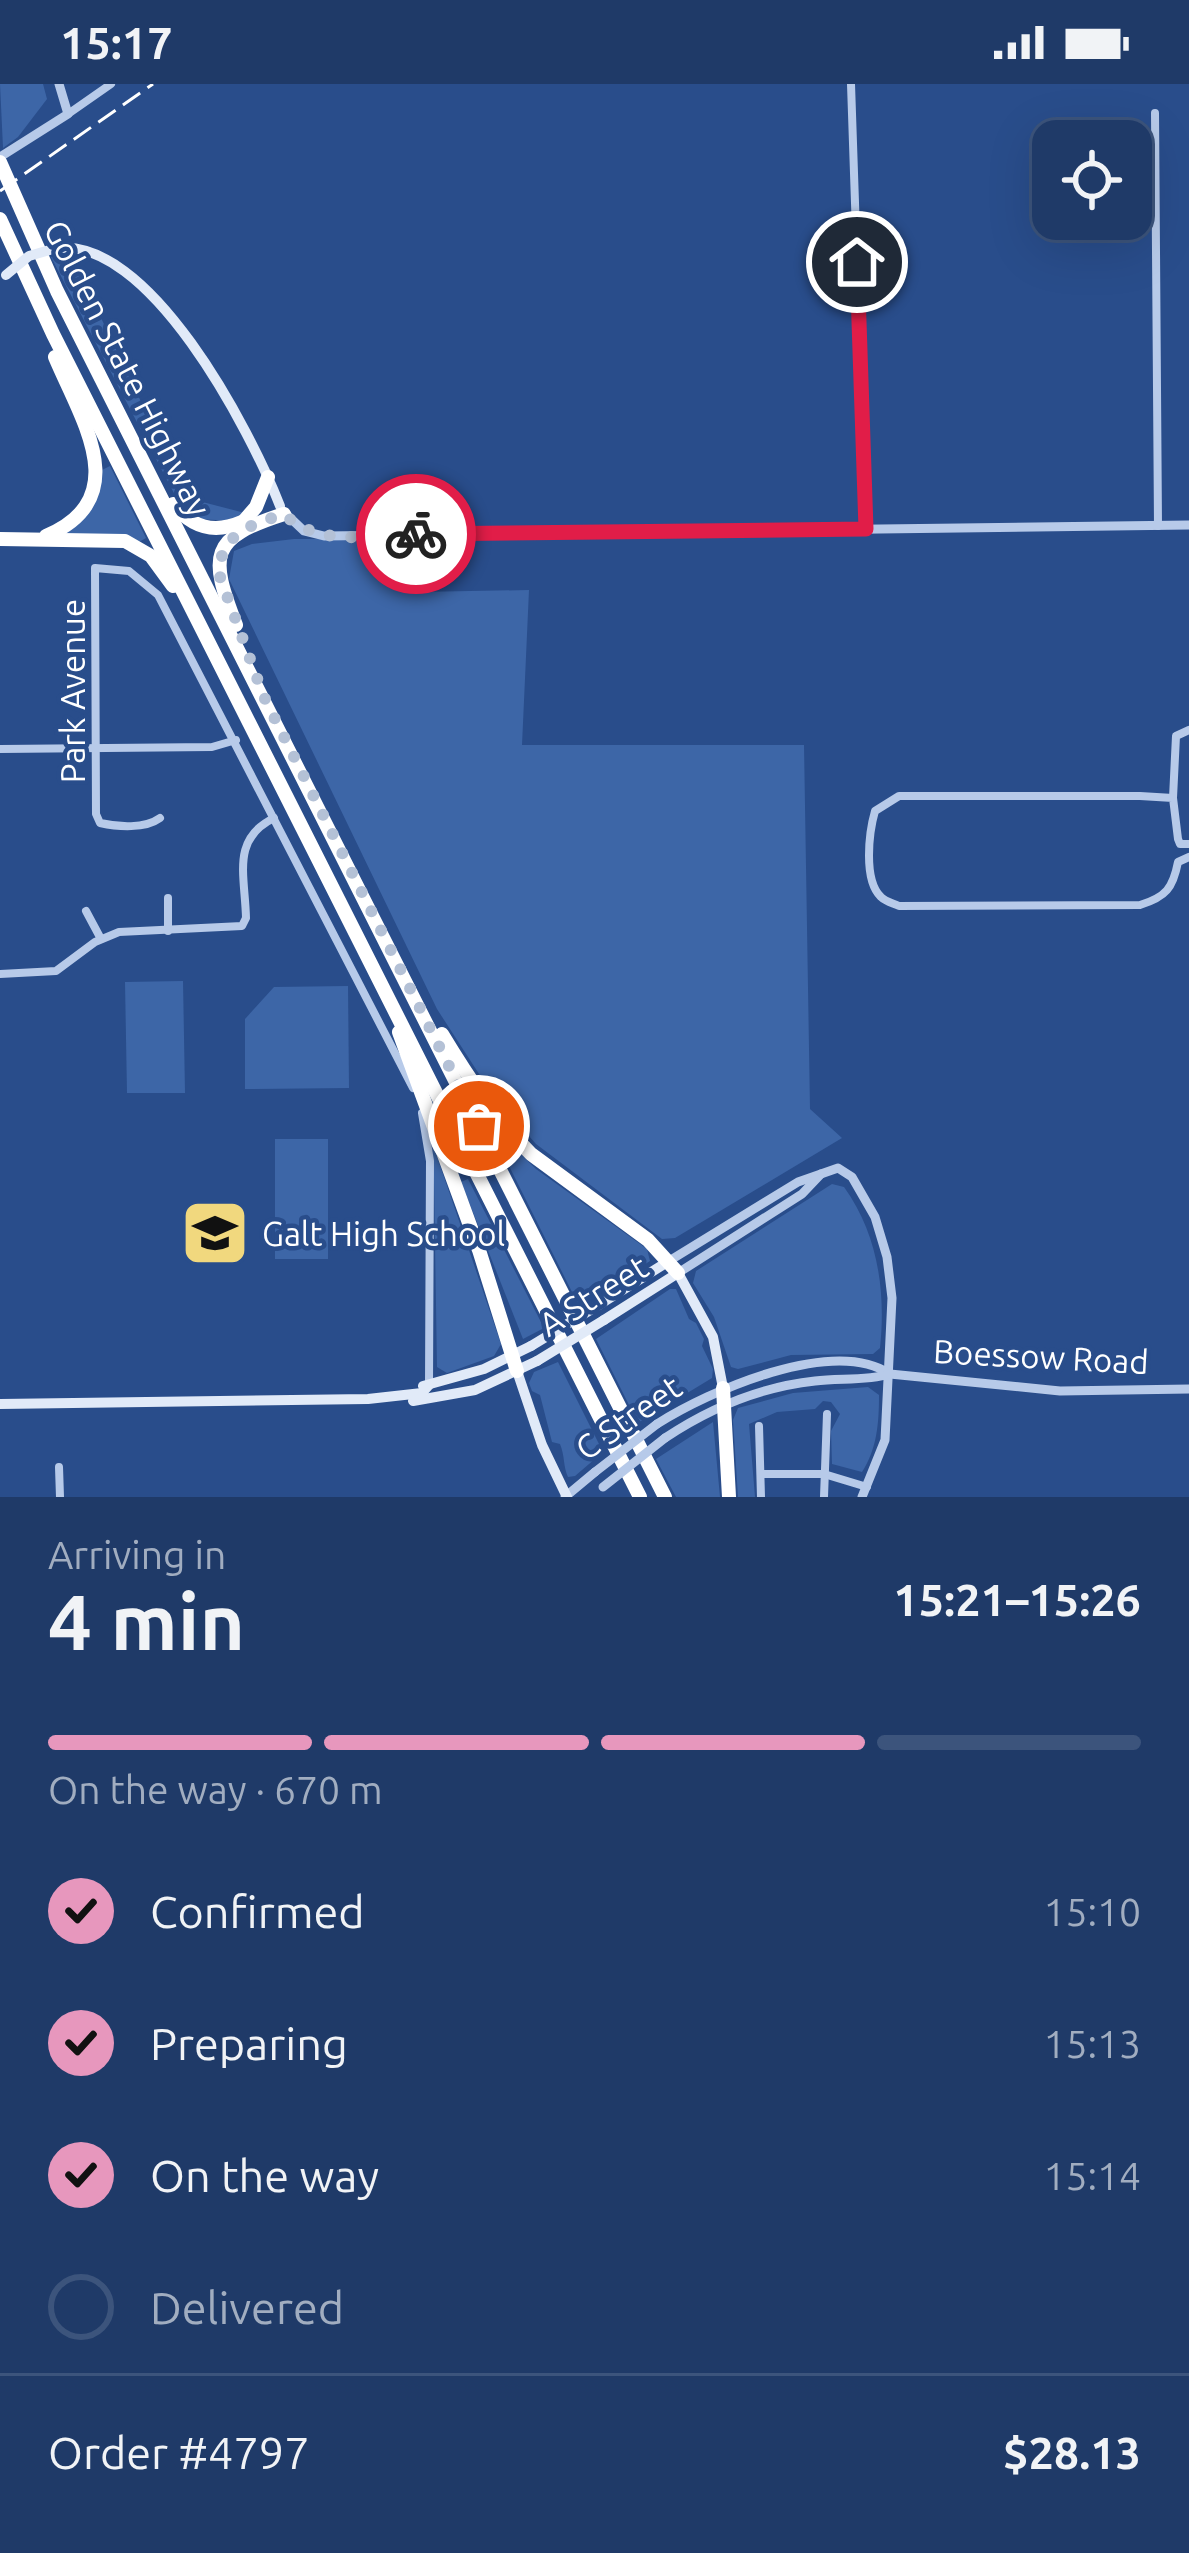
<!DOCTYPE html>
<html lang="en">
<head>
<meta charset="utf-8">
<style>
  body { margin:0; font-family:Ubuntu,sans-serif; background:#2c4571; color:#f1f3f6; height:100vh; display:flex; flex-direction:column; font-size:45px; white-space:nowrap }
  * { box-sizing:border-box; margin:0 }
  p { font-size:39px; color:#a1adc0 }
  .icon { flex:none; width:66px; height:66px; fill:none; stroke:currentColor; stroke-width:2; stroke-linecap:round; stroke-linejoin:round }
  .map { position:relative; height:1413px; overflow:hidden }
  .details { display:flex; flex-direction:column; background:#1f3a68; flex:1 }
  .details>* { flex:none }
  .tools { position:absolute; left:1032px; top:36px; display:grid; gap:24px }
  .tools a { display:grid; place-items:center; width:120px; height:120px; border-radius:24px; background:#1f3a68; box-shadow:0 12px 48px #0002,0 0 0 3px #3c547c; font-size:60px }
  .pin { position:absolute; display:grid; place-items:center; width:102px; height:102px; color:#fff; margin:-51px; border:6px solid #fff; border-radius:50%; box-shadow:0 3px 12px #0007 }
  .courier { position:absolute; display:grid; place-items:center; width:120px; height:120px; margin:-60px; border:9px solid #e11d48; border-radius:50%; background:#fff; color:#222; box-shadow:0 3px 15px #0007 }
  .head em { font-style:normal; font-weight:700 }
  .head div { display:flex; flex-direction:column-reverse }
  .head { display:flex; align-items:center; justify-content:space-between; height:204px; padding:0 48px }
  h1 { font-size:78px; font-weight:700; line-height:90px }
  .bar { display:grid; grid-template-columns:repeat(4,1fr); gap:18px 12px; align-content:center; height:144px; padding:0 48px }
  .bar i { height:15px; border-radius:9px; background:#3c547c }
  .bar .active { background:#e797bd }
  .bar p { grid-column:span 4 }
  .line { display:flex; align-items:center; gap:30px; padding:0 48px; border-top:3px solid #3c547c }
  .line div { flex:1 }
  ol { padding:0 48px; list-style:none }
  li { display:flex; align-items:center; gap:36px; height:132px }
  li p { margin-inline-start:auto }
  li .icon { padding:12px; border-radius:50%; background:#e797bd; color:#111; stroke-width:4 }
  li:last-child { color:#a1adc0 }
  li i { width:66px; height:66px; border:6px solid #3c547c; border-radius:50% }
  .status { display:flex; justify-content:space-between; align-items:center; height:84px; padding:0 60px; background:#1f3a68; direction:ltr }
  .status svg { height:33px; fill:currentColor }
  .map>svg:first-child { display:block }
  .green { fill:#3d66a7 }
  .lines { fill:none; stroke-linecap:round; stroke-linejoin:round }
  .minor { stroke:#b7cae9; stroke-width:8 }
  .tertiary { stroke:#b7cae9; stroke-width:9 }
  .secondary { stroke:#e1eaf8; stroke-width:10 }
  .motorway { stroke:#fff; stroke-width:14 }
  .rail { stroke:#fff; stroke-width:3; stroke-dasharray:21 9; stroke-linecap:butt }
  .tertiary-bridge { stroke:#b7cae9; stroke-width:9 }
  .secondary-bridge { stroke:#e1eaf8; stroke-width:10 }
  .done { stroke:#b4c1d6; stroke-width:12; stroke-dasharray:0 21.6 }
  .route { stroke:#e11d48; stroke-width:15 }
  .labels { text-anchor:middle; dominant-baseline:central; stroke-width:9; stroke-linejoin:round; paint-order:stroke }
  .street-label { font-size:33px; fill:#fff; stroke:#294d8b }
  .poi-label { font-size:33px; fill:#fff; stroke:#294d8b; text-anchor:start }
</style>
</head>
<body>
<div class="status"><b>15:17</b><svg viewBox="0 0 49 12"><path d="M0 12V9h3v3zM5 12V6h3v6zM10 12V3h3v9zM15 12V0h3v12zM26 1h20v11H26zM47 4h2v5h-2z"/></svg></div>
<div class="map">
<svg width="1189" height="1413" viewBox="0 0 1189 1413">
  <rect width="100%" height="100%" fill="#294d8b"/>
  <g class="green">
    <path d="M0,0H43L47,15L18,53L3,64Z"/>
    <path d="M70,169L187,414L245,429L236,437L196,435L178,417L51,173Z"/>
    <path d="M110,382L146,454L139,458L57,452C85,437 101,419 102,386Z"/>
    <path d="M294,455H416L417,508L529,506L522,661H804L810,1025L842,1054L675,1154L662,1155L536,1060L492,1010L437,925L229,495L234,467L252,460Z"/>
    <path d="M183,897L185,1009H127L125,898Z"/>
    <path d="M348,902L349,1004L245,1005V935L274,903Z"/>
    <path d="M428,1046L501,1260L494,1272L447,1289L437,1283L434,1097Z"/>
    <path d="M504,1054L536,1085L647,1165L650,1177L579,1222L497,1058Z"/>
    <rect x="275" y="1055" width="53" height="120"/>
    <path d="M468,1095L544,1244L523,1255L461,1098Z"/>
    <path d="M832,1100L844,1103C878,1150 886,1208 880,1264L873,1270L791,1271L738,1285L731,1283L714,1233L693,1199L696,1187Z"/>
    <path d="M670,1205H676L689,1235L696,1239L704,1255L702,1262L713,1285L712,1294L638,1339L596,1255Z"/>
    <path d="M558,1278L603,1368L575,1392L568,1393C563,1382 565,1372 560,1360L552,1358L540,1311L532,1307L529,1299L534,1288Z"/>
    <path d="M868,1303L879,1311C879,1339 877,1365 862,1388L832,1380L831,1347L840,1330L831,1318L823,1317L815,1325L777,1328L749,1340L755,1413H738L733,1336L738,1324L793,1309Z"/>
    <path d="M713,1338L720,1413H676L656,1375Z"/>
  </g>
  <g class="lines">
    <g class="minor">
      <path d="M851,0L866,445"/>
      <path d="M1155,29L1158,442"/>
      <path d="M68,30L111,0"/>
      <path d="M0,665L212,663L236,656"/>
      <path d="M1173,714L1176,652L1189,646"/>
      <path d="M160,734C145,745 118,743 100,739L96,730L95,484L129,487L158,511L413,1004"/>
      <path d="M1189,760H1180L1178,755L1173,714L1140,712H899L875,727C869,748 863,796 881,813C886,818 893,819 899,822L1140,821C1166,813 1173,804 1178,778L1189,773"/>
      <path d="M168,814V847"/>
      <path d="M86,827L101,855"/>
      <path d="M0,890L56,887L95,858L119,848L242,842L246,834C245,791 231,755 274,734"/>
      <path d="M422,1029L430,1077L429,1301"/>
      <path d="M759,1342L761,1413"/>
      <path d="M59,1383L60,1413"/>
      <path d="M761,1390H824L867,1403"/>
      <path d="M824,1413L827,1330"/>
    </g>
    <g class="tertiary">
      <path d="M0,73L68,30L59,0"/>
      <path d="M283,427L304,447L324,452L1189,441"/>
      <path d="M669,1177L798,1098L838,1084L852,1093L875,1133L887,1173L892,1214L885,1356L862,1413"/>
      <path d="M678,1189L802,1110L821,1090"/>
      <path d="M657,1340C709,1307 833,1252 890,1290"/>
      <path d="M665,1354C710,1324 760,1303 815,1297C840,1294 866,1297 890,1290L1060,1307L1189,1305"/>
      <path d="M565,1413L595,1388"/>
    </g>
    <g class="secondary">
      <path d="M53,165C148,147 251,348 280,422"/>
      <path d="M597,1222L669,1177"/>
      <path d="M604,1236L678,1189L713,1253L723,1304"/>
      <path d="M517,1287L542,1361L567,1413"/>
      <path d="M423,1302L484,1285L531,1262"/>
      <path d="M413,1317L475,1306L537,1277"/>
      <path d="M0,1320L368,1315L422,1309L429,1301"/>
    </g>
    <g class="motorway">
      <path d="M0,78L57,207L665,1413"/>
      <path d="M0,135L53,250L640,1413"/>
      <path d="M173,420C192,444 214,450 242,438"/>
      <path d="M243,438L256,423L268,393"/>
      <path d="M46,452C135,414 82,337 55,273"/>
      <path d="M0,455L125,457L151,472L173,502"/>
      <path d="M236,541C209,471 209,454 284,430"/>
      <path d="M399,948L479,1166L517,1287"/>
      <path d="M442,950C468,993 495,1034 531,1070L648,1156L678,1189"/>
      <path d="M723,1304L729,1413"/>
    </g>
    <path class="rail" d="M0,107L153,0"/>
    <g class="tertiary-bridge">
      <path d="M595,1388L657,1340"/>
      <path d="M603,1403L665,1354"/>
    </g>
    <g class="secondary-bridge">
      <path d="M6,191L29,172L53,165"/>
      <path d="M531,1262L597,1222"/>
      <path d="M537,1277L604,1236"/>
    </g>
  </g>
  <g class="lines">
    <path class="done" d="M416,450C371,451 319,464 284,430C251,441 220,449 219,490L264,613L479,1042"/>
    <path class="route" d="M416,450L866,445L857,178"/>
  </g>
  <defs>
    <symbol id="school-square" viewBox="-11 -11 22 22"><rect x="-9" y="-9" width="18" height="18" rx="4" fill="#f1d87e" stroke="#294d8b"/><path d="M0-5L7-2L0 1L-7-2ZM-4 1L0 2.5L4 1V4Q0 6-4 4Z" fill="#111"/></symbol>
  </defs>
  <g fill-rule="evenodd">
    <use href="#school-square" x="177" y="1111" width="76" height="76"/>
  </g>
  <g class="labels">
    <g class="street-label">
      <text transform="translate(128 284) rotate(63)">Golden State Highway</text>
      <text transform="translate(72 607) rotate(-90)">Park Avenue</text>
      <text transform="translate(593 1211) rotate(-32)">A Street</text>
      <text transform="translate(1041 1272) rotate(3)">Boessow Road</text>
      <text transform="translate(628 1333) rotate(-35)">C Street</text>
    </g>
    <g class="poi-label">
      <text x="262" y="1149">Galt High School</text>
    </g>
  </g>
</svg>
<div class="tools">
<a><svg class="icon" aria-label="locate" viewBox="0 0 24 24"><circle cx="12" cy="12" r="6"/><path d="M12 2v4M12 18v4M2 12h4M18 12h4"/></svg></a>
</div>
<div class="pin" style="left:479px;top:1042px;background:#ea580c"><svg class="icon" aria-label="bag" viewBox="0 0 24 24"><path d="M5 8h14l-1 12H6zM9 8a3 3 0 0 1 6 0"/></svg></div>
<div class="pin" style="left:857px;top:178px;background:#1f2937"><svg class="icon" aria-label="home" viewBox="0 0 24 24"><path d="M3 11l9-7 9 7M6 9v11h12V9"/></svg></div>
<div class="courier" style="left:416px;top:450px"><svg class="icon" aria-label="bike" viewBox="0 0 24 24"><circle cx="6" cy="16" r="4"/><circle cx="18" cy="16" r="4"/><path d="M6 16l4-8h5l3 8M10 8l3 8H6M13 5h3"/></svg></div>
</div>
<section class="details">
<div class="head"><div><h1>4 min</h1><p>Arriving in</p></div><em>15:21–15:26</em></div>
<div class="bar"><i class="active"></i><i class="active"></i><i class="active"></i><i></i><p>On the way · 670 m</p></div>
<ol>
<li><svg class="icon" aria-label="check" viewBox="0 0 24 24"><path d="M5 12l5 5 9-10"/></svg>Confirmed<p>15:10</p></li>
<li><svg class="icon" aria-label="check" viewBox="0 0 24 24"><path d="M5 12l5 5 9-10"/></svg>Preparing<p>15:13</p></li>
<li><svg class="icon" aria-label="check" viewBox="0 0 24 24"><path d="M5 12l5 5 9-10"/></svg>On the way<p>15:14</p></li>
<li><i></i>Delivered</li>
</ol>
<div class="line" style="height:156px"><div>Order #4797</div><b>$28.13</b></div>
</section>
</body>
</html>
